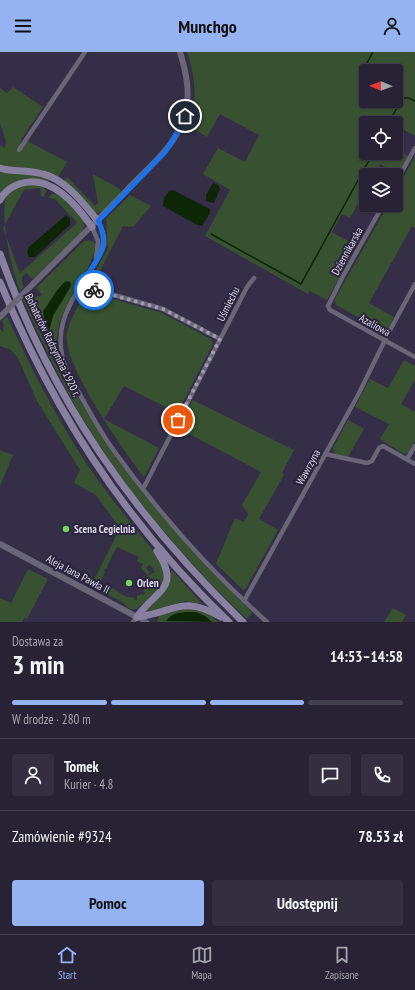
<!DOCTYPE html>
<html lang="pl">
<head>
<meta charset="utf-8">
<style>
  body { margin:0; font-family:"PT Sans Narrow",sans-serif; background:#332f41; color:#f1f3f6; height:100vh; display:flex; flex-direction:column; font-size:15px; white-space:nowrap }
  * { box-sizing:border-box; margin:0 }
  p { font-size:13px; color:#a4a4ad }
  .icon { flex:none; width:22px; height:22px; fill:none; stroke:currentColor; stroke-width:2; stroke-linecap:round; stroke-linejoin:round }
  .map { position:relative; height:570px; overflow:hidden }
  .sheet { display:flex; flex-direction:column; background:#272335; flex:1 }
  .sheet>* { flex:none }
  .needle { width:26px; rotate:271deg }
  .fabs { position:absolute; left:359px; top:12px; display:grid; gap:8px }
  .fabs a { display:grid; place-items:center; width:44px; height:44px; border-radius:4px; background:#272335; box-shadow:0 1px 3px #0004,0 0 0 1px #434050; font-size:20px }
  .pin { position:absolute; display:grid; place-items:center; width:34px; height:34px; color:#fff; margin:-17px; border:2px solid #fff; border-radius:50%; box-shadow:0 1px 4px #0007 }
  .courier { position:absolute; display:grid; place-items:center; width:40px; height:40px; margin:-20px; border:3px solid #1a73e8; border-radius:50%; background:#fff; color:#222; box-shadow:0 1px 5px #0007 }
  .head em { font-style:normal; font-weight:700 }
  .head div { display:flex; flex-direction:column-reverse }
  .head { display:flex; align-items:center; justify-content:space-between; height:68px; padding:0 12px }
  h1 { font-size:26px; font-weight:700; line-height:30px }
  .bar { display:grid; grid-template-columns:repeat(4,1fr); gap:6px 4px; align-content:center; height:48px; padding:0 12px }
  .bar i { height:5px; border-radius:3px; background:#434050 }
  .bar .current { background:#95b2f1 }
  .bar p { grid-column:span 4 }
  .line { display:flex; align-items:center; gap:10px; padding:0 12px; border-top:1px solid #434050 }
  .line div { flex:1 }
  .round { display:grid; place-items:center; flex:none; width:42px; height:42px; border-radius:4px; background:#332f41 }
  .action { display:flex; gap:8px; margin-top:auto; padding:8px 12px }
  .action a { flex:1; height:46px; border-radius:4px; background:#95b2f1; color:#111; font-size:16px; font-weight:700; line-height:46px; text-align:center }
  .action a+a { background:#332f41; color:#f1f3f6 }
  header { display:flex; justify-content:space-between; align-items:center; height:52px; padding:0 12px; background:#95b2f1; color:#111; font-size:18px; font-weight:700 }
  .dock { display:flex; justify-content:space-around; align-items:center; height:56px; border-top:1px solid #434050; background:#272335; font-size:11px; color:#a4a4ad }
  .dock a { display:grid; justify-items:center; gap:2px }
  .dock .current { color:#95b2f1 }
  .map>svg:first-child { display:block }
  .green { fill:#375131; fill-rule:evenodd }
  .water { fill:#0d2706 }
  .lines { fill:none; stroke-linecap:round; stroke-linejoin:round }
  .stream { stroke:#0d2706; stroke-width:1.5 }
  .minor { stroke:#696678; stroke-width:4.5 }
  .tertiary { stroke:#696678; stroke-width:6 }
  .secondary { stroke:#87819f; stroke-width:7 }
  .tertiary-bridge { stroke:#696678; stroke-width:6 }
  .done { stroke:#a09caf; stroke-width:4; stroke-dasharray:0 7.2 }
  .route { stroke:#1a73e8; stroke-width:5 }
  .poi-dot { fill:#75d25b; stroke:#2a253c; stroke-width:1.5 }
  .labels { text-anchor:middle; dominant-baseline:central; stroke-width:4; stroke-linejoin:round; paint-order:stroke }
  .street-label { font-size:11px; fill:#dad7e7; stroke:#2a253c }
  .poi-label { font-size:11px; font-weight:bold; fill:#dad7e7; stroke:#2a253c; text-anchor:start }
</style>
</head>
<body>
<header><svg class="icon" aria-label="menu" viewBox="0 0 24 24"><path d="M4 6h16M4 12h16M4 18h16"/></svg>Munchgo<svg class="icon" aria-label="person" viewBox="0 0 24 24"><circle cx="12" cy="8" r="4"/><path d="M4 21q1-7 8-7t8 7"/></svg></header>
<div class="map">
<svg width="415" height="570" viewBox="0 0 415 570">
  <rect width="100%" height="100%" fill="#342f47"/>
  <g class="green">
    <path d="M187,0H415V84L401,76L396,84V71H366V101H396V97L408,104L398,122L380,112L374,123H366V152L360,148L350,166L342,162L332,180L357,194L327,248L310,239L308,242L205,184L230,138L203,122L218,96L245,110L259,83L220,62L207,85L189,74C197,49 196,25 187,0ZM366,19H396V49H366Z"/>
    <path d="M13,35L43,55L22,86L18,98L26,88L67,110L58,125L0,115V93L5,96L6,90L0,71V36L7,41Z"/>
    <path d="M415,104V176L412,174L369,251L394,265L386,281L336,253L335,247L388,153H396V139Z"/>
    <path d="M0,120L32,123L50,128L48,130C26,126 16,125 0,143Z"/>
    <path d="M93,122L120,137L121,141C114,148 105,162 94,161L63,129L67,125L95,154L98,151Z"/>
    <path d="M27,132L44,135L46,139L44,145L41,144L40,136L24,138L3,176L20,221L77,171L55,147L48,146L52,142C62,140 79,162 84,169V175L81,181L33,227L26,221C21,225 21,229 24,235L20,239C11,217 0,165 6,145C11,138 19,136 27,132Z"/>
    <path d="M130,143L151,154L133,175L123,174L95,229L97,234L90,232L89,230L108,197L106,167Z"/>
    <path d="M90,188L92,190L94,189C101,201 69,248 63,262C59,270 57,280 57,289C56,313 72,335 84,355C130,431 188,498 252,560L247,567C181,505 123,435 77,357C57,322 40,285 23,248L30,242L32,245L41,244L42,242L36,236L84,189Z"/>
    <path d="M85,239L162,261L211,287L213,292L177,361L124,334L104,367L159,396L144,425C125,400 61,311 67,281C69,269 80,251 85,239Z"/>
    <path d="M7,264C29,312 54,361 83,406C106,441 133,474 160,507L164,519L163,533L137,557H130L122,550L105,541L104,537L106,534C117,535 121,547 134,545L135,548H137V544L141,542L143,543L145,541L143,539L147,529V524L155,520L150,513L146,515L150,521L147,523L141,516L143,512L137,509L139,505L117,495L108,512L107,517L105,516L104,519L105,520L98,535H93L67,521V516L89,527L95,526L120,476L96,443L74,431L80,418L37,349L18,306L11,298L0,294V277L3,280L4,273L2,269Z"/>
    <path d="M404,308L415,314V328L401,352L415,360V389L408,401L404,402L380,387L389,372L355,355L370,327L388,336Z"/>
    <path d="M193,348L294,398L282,421L284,423L259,467L278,478L246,536L243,538L216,512L235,466L244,470L248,462L242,453L261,420L178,376Z"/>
    <path d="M348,368L364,377L348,405L335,402L333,396Z"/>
    <path d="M0,398L13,403L0,434Z"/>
    <path d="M28,517L48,527L27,567L24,566L22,570H0V546L11,551Z"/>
    <path d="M172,518L202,552L186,549L146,560Z"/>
    <path d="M189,556L208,562L219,570H157L159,563Z"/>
    <path d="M393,556L406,563L402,570H384Z"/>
  </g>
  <g class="water">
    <path d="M213,131L218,133L220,137L214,151L206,149V143Z"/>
    <path d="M173,138L210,157V161L202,174L197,173L163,154L164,146L169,139Z"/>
    <path d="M66,163L70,167V173L35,205H29L27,200L29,195Z"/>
    <path d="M66,229L70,230L71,234L53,264L48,284L54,287L47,286L45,289L42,280L45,274L43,259C51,249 56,237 66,229Z"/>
    <path d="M196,560L205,564L212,570L166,569C173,559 185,560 196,560Z"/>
  </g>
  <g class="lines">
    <g class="stream">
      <path d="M366,26L361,22L373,0"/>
      <path d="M396,41L402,46"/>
      <path d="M402,46H408L415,49"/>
      <path d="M389,71L402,46"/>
      <path d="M211,182L301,232L373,101"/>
    </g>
    <g class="minor">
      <path d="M19,98L85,0"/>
      <path d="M396,130L415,96"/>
      <path d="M383,153L342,226L328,254L330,258L415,305"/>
      <path d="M98,169C102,177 105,183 104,193C102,202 96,209 91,217C69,253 50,277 67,320C82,345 95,372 112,396C157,459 209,518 267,570"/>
      <path d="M92,175L98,189L96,206"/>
      <path d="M82,232L90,236L163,257L220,287"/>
      <path d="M325,402L367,411L372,409L379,396L383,394L415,412"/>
      <path d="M407,407L415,394"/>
      <path d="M143,437L247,235L254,226"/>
      <path d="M244,549L358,343L389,280L415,232"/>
      <path d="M133,570L137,565L147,570"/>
    </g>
    <g class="tertiary">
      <path d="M34,231C65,200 96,170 126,139C148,115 176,95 185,63C191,41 186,20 180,0"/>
      <path d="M0,492L137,565"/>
    </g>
    <g class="secondary">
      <path d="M0,116C14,120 29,118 43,122C66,128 83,151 98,169"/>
      <path d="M0,148C4,140 11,135 19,132C50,121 76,152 92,175"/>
      <path d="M0,202C51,347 134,464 243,570"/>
      <path d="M0,230C53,359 128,474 229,570"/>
      <path d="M137,565C155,538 182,537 157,499"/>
      <path d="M137,565C174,561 181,542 221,565"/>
    </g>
    <path class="tertiary-bridge" d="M0,265L34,231"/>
  </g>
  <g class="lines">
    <path class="done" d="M94,238L163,257L220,287L178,368"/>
    <path class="route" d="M94,238L82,232C95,209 112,196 98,169L165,100L173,88L185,64"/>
  </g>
  <g class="poi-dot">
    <circle cx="66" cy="477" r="4"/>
    <circle cx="129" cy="531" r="4"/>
  </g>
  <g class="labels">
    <g class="street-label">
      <text transform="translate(347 199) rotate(-61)">Dziennikarska</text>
      <text transform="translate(228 252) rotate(-63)">Uśmiechu</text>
      <text transform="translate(375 273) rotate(29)">Azaliowa</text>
      <text transform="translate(53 293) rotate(64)">Bohaterów Radzymina 1920 r.</text>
      <text transform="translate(308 415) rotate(-61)">Wawrzyna</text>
      <text transform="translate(78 522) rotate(28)">Aleja Jana Pawła II</text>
    </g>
    <g class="poi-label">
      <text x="74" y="477">Scena Cegielnia</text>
      <text x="137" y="531">Orlen</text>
    </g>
  </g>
</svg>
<div class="fabs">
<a><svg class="needle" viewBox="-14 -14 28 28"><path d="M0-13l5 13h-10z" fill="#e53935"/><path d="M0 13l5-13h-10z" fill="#a4a4ad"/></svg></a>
<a><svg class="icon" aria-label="locate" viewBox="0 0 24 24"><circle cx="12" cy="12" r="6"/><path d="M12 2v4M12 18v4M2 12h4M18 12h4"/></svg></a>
<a><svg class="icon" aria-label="layers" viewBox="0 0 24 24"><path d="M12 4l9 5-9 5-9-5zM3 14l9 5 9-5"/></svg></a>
</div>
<div class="pin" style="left:178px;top:368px;background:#ea580c"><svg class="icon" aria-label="bag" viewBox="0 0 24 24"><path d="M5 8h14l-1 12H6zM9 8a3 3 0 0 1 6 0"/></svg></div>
<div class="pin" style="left:185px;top:64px;background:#1f2937"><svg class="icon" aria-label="home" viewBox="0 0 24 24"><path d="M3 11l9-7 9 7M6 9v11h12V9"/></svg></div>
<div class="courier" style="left:94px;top:238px"><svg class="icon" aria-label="bike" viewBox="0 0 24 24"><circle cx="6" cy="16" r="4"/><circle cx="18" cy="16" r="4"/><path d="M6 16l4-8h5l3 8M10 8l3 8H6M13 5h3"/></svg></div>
</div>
<section class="sheet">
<div class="head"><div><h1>3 min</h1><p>Dostawa za</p></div><em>14:53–14:58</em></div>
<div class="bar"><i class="current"></i><i class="current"></i><i class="current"></i><i></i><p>W drodze · 280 m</p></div>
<div class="line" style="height:72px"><a class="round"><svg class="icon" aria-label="person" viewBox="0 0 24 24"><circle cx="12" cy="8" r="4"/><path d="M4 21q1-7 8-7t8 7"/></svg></a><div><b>Tomek</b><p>Kurier · 4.8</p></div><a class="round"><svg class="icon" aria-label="chat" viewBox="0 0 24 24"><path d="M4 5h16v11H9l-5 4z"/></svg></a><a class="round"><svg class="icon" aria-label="phone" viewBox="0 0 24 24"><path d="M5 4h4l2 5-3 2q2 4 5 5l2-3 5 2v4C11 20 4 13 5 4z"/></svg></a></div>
<div class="line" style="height:52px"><div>Zamówienie #9324</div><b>78.53 zł</b></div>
<div class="action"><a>Pomoc</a><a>Udostępnij</a></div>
</section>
<nav class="dock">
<a class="current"><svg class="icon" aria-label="home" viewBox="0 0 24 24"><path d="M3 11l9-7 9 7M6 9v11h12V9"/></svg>Start</a>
<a><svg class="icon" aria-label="map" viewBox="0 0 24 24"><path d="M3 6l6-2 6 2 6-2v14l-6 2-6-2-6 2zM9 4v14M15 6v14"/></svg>Mapa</a>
<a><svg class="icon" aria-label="saved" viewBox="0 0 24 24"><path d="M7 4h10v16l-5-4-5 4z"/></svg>Zapisane</a>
</nav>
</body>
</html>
